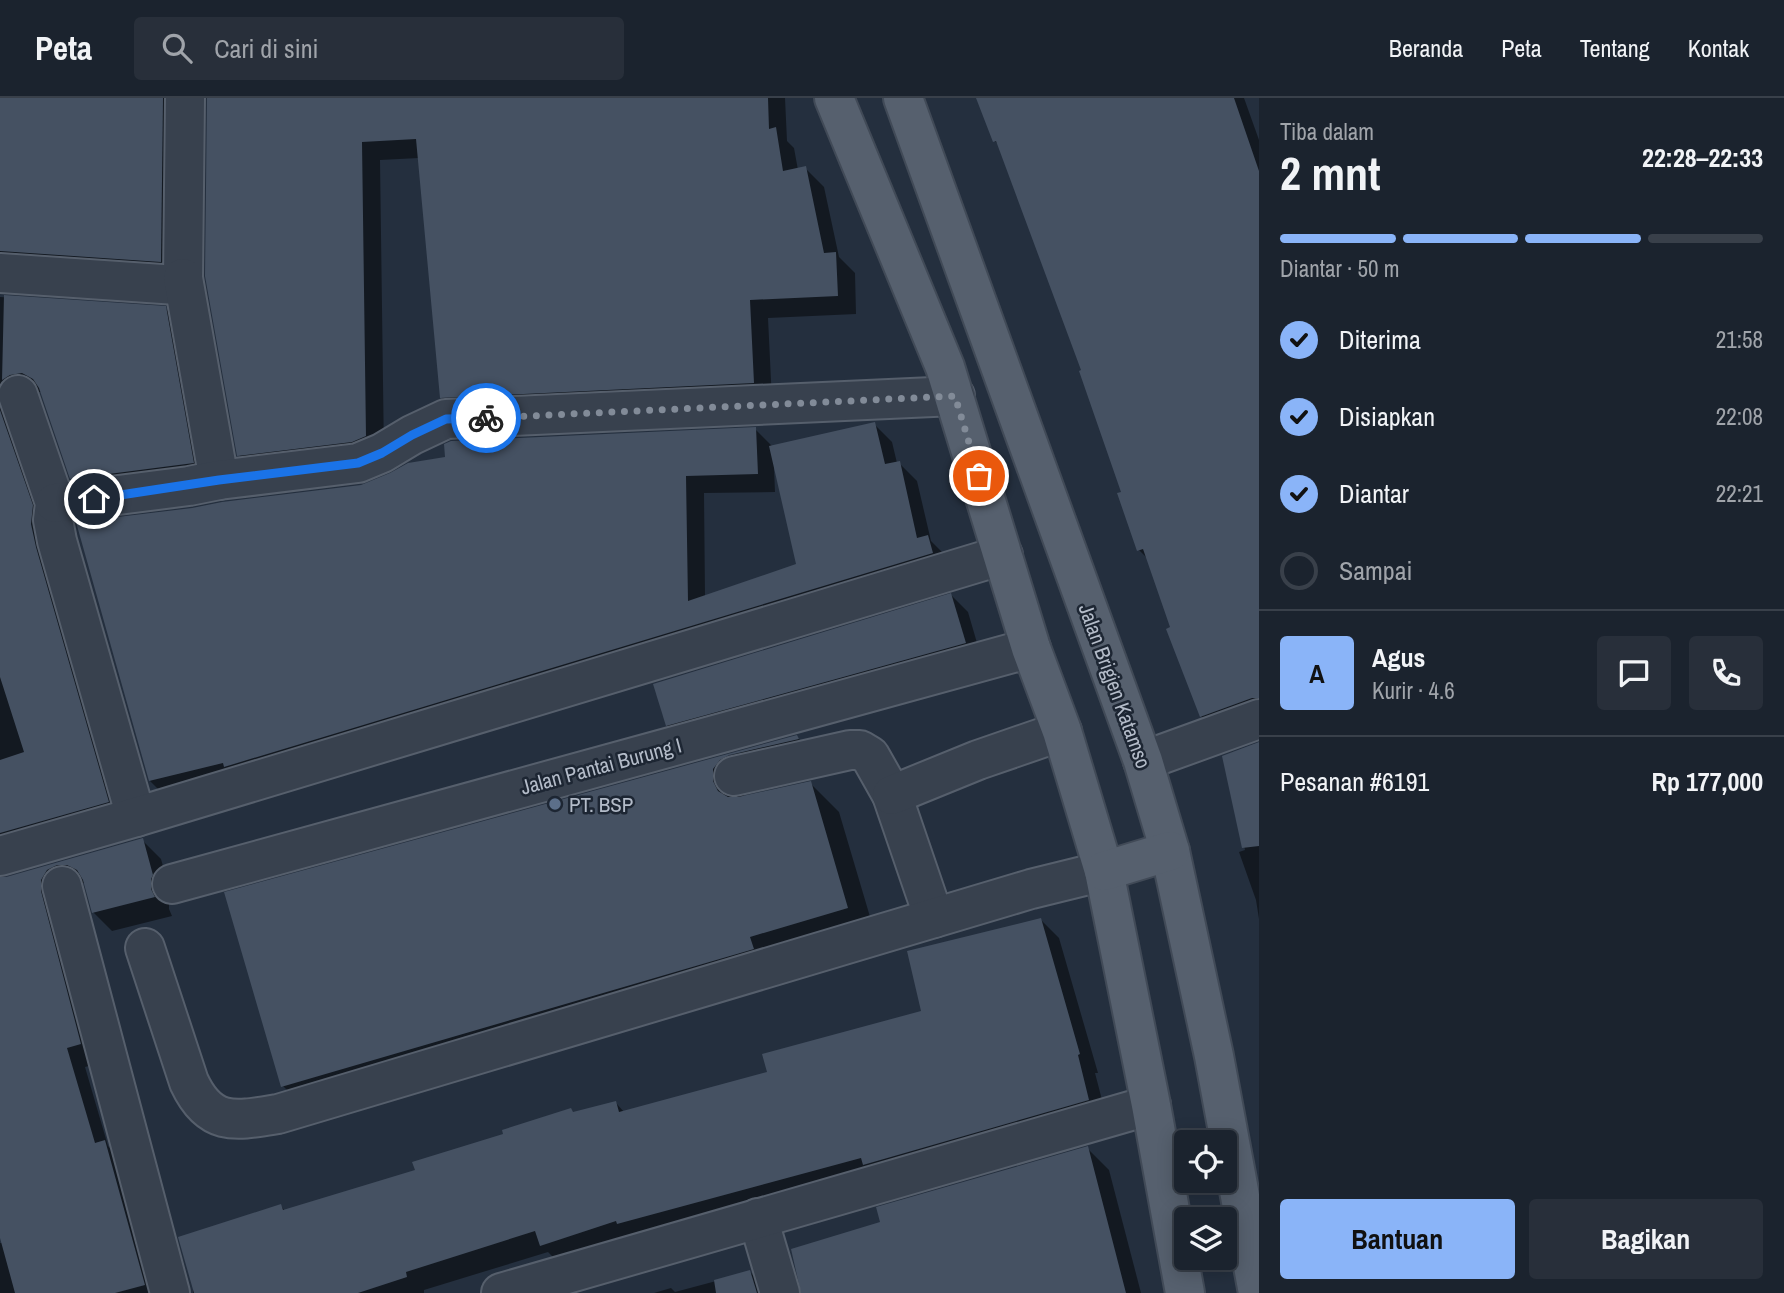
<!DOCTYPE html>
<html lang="id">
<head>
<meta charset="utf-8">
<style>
  body { margin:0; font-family:"Archivo Narrow",sans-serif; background:#282f3a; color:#f1f3f6; height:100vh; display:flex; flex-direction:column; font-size:26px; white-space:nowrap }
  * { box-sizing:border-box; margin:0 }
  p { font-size:23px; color:#a0a4aa }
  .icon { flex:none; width:38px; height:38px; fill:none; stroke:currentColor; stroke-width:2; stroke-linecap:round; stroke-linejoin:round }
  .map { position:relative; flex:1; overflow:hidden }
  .panel { display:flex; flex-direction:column; background:#1b232e; width:525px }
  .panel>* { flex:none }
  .buttons { position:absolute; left:1174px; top:1032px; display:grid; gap:14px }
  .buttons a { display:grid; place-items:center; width:63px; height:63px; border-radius:7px; background:#1b232e; box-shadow:0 4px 18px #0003,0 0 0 2px #39404a; font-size:35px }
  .pin { position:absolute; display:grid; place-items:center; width:60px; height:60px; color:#fff; margin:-30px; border:4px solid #fff; border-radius:50%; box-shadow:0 2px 7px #0007 }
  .courier { position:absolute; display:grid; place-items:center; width:70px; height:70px; margin:-35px; border:5px solid #1a73e8; border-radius:50%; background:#fff; color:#222; box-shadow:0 2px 9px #0007 }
  .head em { font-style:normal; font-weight:800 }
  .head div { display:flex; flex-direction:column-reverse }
  .head { display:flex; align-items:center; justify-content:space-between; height:119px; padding:0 21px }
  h1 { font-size:46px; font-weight:800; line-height:52px }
  .bar { display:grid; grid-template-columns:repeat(4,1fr); gap:10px 7px; align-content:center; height:84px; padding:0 21px }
  .bar i { height:9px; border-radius:5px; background:#39404a }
  .bar .active { background:#8ab4f8 }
  .bar p { grid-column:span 4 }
  .line { display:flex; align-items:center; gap:18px; padding:0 21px; border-top:2px solid #39404a }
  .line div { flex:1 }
  .round { display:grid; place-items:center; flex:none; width:74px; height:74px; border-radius:7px; background:#282f3a }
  ol { padding:0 21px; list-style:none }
  li { display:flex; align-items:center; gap:21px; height:77px }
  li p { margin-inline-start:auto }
  li .icon { padding:7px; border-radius:50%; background:#8ab4f8; color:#111; stroke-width:4 }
  li:last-child { color:#a0a4aa }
  li i { width:38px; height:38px; border:4px solid #39404a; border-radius:50% }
  .cta { display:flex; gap:14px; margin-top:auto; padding:14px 21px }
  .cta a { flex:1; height:80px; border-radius:7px; background:#8ab4f8; color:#111; font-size:28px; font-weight:800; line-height:80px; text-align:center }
  .cta a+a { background:#282f3a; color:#f1f3f6 }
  header { display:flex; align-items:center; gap:42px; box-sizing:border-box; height:98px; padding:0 35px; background:#1b232e; border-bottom:2px solid #39404a }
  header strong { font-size:33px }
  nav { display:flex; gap:38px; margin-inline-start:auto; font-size:24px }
  .search { width:490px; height:63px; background:#282f3a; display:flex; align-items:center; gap:18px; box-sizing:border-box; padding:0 24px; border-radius:7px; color:#a0a4aa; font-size:26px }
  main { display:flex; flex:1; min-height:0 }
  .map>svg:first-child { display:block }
  .shadow { fill:#0007; fill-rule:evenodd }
  .building { fill:#455162 }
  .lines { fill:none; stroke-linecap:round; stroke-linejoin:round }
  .minor-casing { stroke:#565f6c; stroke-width:42 }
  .major-casing { stroke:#414a57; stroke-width:42 }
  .minor { stroke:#38414e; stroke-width:38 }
  .major { stroke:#56606e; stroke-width:38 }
  .done { stroke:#828b98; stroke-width:7; stroke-dasharray:0 12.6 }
  .route { stroke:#1a73e8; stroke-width:9 }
  .service-dot { fill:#5c6f8a; stroke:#1d2633; stroke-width:2.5 }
  .labels { text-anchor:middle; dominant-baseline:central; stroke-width:5; stroke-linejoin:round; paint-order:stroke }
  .street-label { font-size:21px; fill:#b4bcc9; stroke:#1d2633 }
  .poi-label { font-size:21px; fill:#b4bcc9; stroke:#1d2633; text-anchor:start }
</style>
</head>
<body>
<header>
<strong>Peta</strong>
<div class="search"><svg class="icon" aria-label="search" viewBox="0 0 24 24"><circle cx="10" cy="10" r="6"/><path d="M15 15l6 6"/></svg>Cari di sini</div>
<nav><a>Beranda</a><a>Peta</a><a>Tentang</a><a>Kontak</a></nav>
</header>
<main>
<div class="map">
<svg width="1259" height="1195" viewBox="0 0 1259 1195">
  <rect width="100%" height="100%" fill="#242f3e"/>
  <g class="shadow">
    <path d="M0,0H192L179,182H0Z"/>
    <path d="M209,0H785L787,43L794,50L798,72L805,70L824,89L839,159L855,175L856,216L768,220L772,303L460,318L442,300L419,60L380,62L384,357L257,376L239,357Z"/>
    <path d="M978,0H1244L1259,42V622L1219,636L1201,618L1149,462L1139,452L1123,395L1084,273L1000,48L995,43Z"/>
    <path d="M0,199L165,210L184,229L212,383L90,399L71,380L42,294H31L127,723L0,767Z"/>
    <path d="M874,326L892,344L897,365H899L917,383L931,443L946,458L168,701L150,683L361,388L755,331L773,349ZM774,370H776L798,468L705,499L704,395L775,394Z"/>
    <path d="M951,497L968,514L982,562L684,643L667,627Z"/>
    <path d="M797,639L826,668L749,690L742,700L810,685L839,714L876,839L312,1017L283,988L226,796Z"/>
    <path d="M1259,646V821L1256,802L1239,754L1245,752L1224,659Z"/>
    <path d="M142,742L161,761L171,797L169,801V811L172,818L112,833L93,814L86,785H77L99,965L85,969L108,1048L123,1063L160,1195H0V1145H3L0,1134V781Z"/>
    <path d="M1040,821L1059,840L1098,975H1095L1107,1021L560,1166L548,1154L424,1192V1195H193V1189L281,1108L285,1113L417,1073L575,1016L616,1005L624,1014L769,975L924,915Z"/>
    <path d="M1087,1050L1109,1072L1141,1195H803L882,1125Z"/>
    <path d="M750,1174L771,1195H654L671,1190L675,1194Z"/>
  </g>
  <g class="building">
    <path d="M0,0H163L161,164L0,153Z"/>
    <path d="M207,0H768L769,31L776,29L783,73L806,68L824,155L836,154L838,198L750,202L754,285L440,300L416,41L362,44L366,338L352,344L237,358L205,178Z"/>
    <path d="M976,0H1234L1259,73V600H1252L1200,619L1166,531L1170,529L1143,451L1137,453L1117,395L1121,394L1079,273L1081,272L996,43L993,44Z"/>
    <path d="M4,197L166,208L194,365L70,381L39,290L33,281L22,275L10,277L2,282Z"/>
    <path d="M0,312L33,407L31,426L36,449L109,704L0,735V662L24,654L0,579Z"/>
    <path d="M875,324L885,366L900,363L917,440L928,437L933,455L224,669L223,665L149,683L76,424L192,410L222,404L361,387L390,375L408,365L445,359L444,346L451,343L756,329L758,376L686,378L688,503L796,466L769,348Z"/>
    <path d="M951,495L966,545L666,628L653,586Z"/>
    <path d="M797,637L799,641L729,657L720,662L713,671V683L718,693L728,699H738L811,683L848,810L750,839L754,851L281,989L224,794Z"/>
    <path d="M1259,644V748L1242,750L1222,658Z"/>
    <path d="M143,740L153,777L151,781V791L155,799L92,815L83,782L77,772L67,767H57L47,772L41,782V793L81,946L67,950L95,1045L105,1042L145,1187L115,1195H15L0,1140V779H6Z"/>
    <path d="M1041,820L1080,956L1078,957L1089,1002L863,1067L861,1060L617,1126L616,1123L540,1148L535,1133L406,1174L407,1179L358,1195H194L178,1139L281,1106L283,1112L415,1072L412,1064L503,1036L502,1032L571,1010L573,1014L616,1003L619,1014L767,974L762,956L921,913L907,853Z"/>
    <path d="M1088,1048L1126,1195H801L791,1151L880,1124L876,1109Z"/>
    <path d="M750,1172L757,1195H716L714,1182Z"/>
  </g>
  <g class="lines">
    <defs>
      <g id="minor">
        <path d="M0,175L177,187L183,180L185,0"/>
        <path d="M183,180L219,382"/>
        <path d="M18,297L55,405L53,422L57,443L136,719"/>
        <path d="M55,405L189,388L219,382L358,365L382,355L412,337L446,321L955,298"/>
        <path d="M1143,663L1259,621"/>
        <path d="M734,678L850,652H860L870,658L892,697L934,820"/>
        <path d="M892,697L978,662L1062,633"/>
        <path d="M0,758L136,719L1003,457"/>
        <path d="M172,786L1031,550"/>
        <path d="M62,788L170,1195"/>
        <path d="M145,850L189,984C210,1029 235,1023 278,1016L1031,791L1104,773"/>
        <path d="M758,1120L780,1195"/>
        <path d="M501,1195L1151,1007"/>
      </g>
      <g id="major">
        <path d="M834,0L945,269L1031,550L1062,633L1104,773L1151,1007L1185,1195"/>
        <path d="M903,0L1143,663L1170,753L1214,958L1258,1195"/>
        <path d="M1104,773L1170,753"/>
      </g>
    </defs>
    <use href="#minor" class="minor-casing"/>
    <use href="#major" class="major-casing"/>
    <use href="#minor" class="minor"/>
    <use href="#major" class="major"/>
  </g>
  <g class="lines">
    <path class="done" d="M486,320L955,298L979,378"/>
    <path class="route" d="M94,401L219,382L358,365L382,355L412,337L446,321L486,320"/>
  </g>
  <circle class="service-dot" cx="555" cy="706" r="7"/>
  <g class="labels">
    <g class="street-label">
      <text transform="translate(1115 588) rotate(70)">Jalan Brigjen Katamso</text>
      <text transform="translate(601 668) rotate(-15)">Jalan Pantai Burung I</text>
    </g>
    <g class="poi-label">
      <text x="569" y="706">PT. BSP</text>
    </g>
  </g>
</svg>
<div class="buttons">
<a><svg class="icon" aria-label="locate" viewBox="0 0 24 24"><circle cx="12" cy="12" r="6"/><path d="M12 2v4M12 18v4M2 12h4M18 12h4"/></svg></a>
<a><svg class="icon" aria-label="layers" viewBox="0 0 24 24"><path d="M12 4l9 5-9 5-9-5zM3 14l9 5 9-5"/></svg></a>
</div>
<div class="pin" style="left:979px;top:378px;background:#ea580c"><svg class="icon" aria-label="bag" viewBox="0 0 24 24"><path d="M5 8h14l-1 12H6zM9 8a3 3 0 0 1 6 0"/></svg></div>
<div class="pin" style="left:94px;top:401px;background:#1f2937"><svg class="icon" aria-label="home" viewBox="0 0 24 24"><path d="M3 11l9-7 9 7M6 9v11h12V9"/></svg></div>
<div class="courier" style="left:486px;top:320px"><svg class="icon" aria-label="bike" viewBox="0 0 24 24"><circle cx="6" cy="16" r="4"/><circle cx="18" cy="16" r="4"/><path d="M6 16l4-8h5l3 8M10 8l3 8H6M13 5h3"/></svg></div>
</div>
<section class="panel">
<div class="head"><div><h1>2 mnt</h1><p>Tiba dalam</p></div><em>22:28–22:33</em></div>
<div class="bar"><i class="active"></i><i class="active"></i><i class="active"></i><i></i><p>Diantar · 50 m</p></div>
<ol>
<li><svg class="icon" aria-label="check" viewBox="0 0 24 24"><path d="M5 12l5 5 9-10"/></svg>Diterima<p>21:58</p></li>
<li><svg class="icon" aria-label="check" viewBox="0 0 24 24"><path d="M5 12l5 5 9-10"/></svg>Disiapkan<p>22:08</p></li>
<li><svg class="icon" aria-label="check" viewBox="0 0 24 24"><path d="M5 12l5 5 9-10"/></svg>Diantar<p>22:21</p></li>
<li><i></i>Sampai</li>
</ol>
<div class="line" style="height:126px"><b class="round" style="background:#8ab4f8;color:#111">A</b><div><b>Agus</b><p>Kurir · 4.6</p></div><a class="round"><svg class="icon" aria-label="chat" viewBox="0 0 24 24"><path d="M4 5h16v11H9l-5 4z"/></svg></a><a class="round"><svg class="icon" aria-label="phone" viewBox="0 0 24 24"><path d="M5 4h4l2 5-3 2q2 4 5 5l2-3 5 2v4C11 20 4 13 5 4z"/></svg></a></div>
<div class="line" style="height:91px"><div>Pesanan #6191</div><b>Rp 177,000</b></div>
<div class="cta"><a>Bantuan</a><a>Bagikan</a></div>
</section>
</main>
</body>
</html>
